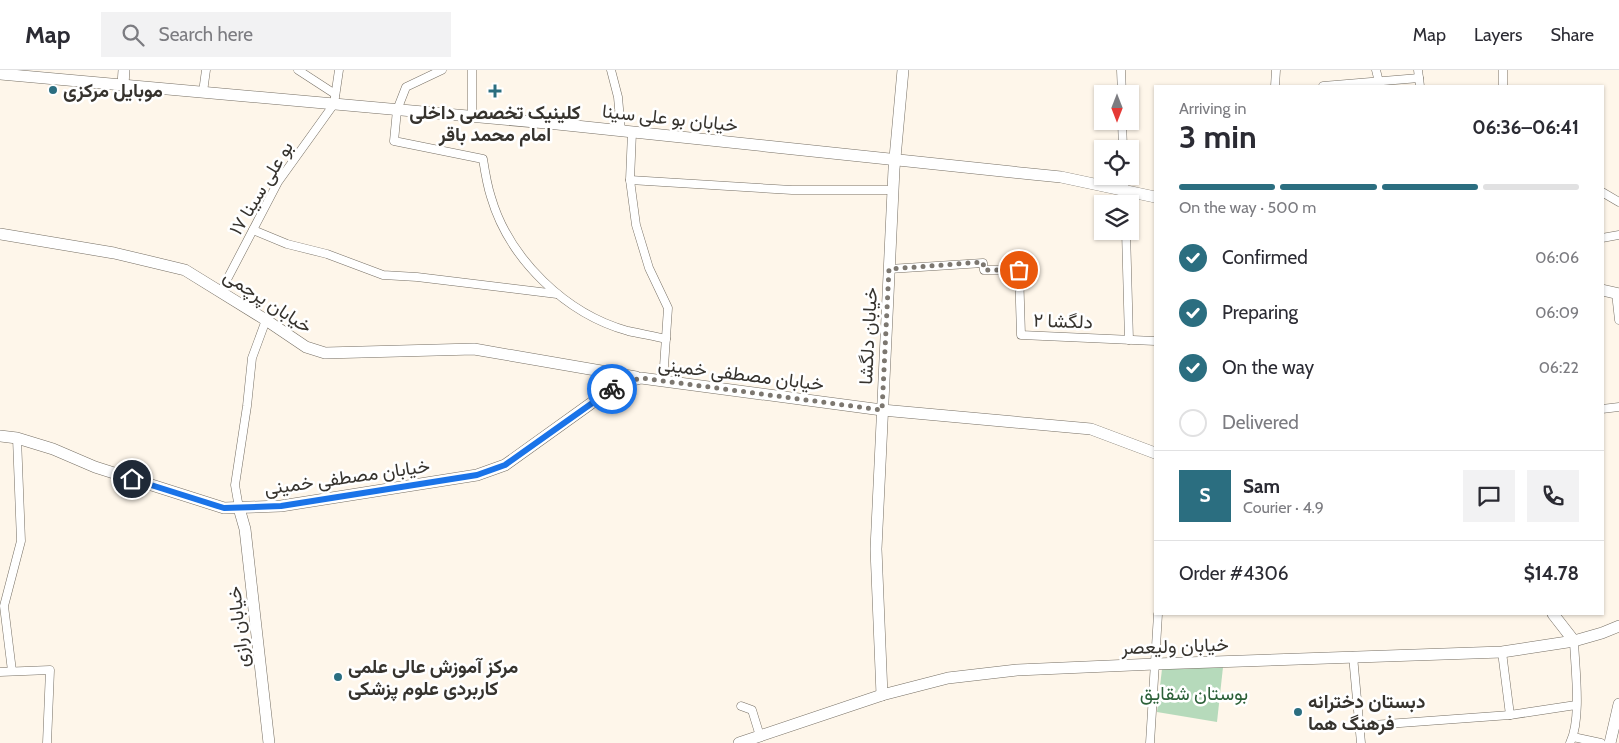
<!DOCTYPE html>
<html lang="en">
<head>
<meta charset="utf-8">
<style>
  body { margin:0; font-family:Cabin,Vazirmatn,sans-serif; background:#f2f2f3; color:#2b2b33; height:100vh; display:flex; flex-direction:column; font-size:19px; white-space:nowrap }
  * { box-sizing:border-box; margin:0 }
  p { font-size:16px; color:#7c7c81 }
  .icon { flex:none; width:28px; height:28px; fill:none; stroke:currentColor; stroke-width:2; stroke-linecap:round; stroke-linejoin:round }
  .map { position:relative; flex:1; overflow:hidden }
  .details { position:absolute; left:1154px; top:15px; width:450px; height:530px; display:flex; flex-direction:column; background:#fff; border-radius:0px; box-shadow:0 1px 4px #0004 }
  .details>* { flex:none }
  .needle { width:32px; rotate:180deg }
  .tools { position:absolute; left:1094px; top:15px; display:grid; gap:10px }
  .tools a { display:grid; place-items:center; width:45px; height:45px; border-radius:0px; background:#fff; box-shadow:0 1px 4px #0004; font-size:25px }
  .pin { position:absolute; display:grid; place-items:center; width:42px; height:42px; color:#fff; margin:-21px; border:2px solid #fff; border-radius:50%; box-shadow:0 1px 5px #0007 }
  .courier { position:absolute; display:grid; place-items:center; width:50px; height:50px; margin:-25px; border:4px solid #1a73e8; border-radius:50%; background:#fff; color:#222; box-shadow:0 1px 6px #0007 }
  .head em { font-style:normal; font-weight:700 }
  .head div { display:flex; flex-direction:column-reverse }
  .head { display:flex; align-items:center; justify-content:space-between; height:85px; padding:0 25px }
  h1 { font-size:32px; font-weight:700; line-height:38px }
  .bar { display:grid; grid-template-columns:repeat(4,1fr); gap:8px 5px; align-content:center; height:60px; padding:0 25px }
  .bar i { height:6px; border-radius:4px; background:#e1e1e2 }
  .bar .selected { background:#2b6e80 }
  .bar p { grid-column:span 4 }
  .line { display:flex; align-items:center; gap:12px; padding:0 25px; border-top:1px solid #e1e1e2 }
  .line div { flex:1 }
  .round { display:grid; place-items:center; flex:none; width:52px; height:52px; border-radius:0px; background:#f2f2f3 }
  ol { padding:0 25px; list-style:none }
  li { display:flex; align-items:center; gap:15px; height:55px }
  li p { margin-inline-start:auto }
  li .icon { padding:5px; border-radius:50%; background:#2b6e80; color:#fff; stroke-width:4 }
  li:last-child { color:#7c7c81 }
  li i { width:28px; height:28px; border:2px solid #e1e1e2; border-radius:50% }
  header { display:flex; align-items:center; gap:30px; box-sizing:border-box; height:70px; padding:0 25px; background:#fff; border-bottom:1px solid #e1e1e2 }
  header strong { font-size:24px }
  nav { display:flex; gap:28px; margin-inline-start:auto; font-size:18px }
  .search { width:350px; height:45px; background:#f2f2f3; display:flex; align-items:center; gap:12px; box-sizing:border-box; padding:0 18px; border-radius:0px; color:#7c7c81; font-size:19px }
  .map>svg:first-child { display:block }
  .park { fill:#b6dabb }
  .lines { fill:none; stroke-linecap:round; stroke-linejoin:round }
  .street-casing { stroke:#766f64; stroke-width:9 }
  .secondary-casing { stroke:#766f64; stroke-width:12 }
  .street { stroke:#fff; stroke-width:8 }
  .secondary { stroke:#fff; stroke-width:11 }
  .done { stroke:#7c7770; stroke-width:5; stroke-dasharray:0 9 }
  .route { stroke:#1a73e8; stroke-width:6 }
  .poi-dot { fill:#2b6e80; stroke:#fff; stroke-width:2 }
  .labels { text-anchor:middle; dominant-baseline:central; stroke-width:5; stroke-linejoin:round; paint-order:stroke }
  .poi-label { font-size:19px; font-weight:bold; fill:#36332e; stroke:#fff; text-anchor:start }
  .street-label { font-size:19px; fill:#36332e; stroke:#fff }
  .park-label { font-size:19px; fill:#2c6038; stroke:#fff }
</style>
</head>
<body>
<header>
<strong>Map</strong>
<div class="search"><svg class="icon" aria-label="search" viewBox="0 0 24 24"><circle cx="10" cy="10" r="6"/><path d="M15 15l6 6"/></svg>Search here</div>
<nav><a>Map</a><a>Layers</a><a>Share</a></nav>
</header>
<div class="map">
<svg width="1619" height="673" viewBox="0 0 1619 673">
  <rect width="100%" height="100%" fill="#fef6ea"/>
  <path class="park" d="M1223,597L1217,652L1157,642L1162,599Z"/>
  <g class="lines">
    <defs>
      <g id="street">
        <path d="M298,0L335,24"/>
        <path d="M442,0L406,17L397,40L394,71L483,89C485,102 487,115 491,127C509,189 566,244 628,261C641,264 654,266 666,269"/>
        <path d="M611,0L618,27L621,61"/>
        <path d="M1121,0L1122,24"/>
        <path d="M1376,0L1379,12"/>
        <path d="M1418,0L1420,16"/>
        <path d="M1503,0V16"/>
        <path d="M1275,16L1276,0"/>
        <path d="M1323,16L1419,8"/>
        <path d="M203,22L206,0"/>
        <path d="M472,46V0"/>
        <path d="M1122,51L1123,79"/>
        <path d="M632,62L630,110L636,155L649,198L668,238L663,311"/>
        <path d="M1124,106L1125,134"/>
        <path d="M630,110L792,120H893"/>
        <path d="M1602,122L1619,132"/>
        <path d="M253,160L287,174L327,184L383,205L417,207L557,224"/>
        <path d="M1126,161L1129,270"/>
        <path d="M1602,168L1619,165"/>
        <path d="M889,199L983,193L984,200H1019L1021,265L1155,271"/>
        <path d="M221,221L278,112L334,34L339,0"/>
        <path d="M1616,223L1619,250"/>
        <path d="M1602,339L1619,337"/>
        <path d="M239,438L235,415L247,336L252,288L266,250"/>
        <path d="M1502,582L1510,645"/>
        <path d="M1353,586L1361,673"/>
        <path d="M12,601L4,536L21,471L17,368"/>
        <path d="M0,602L50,600L47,673"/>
        <path d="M741,636L752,640L760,666"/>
        <path d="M1359,656L1510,645L1576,635"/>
        <path d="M1573,667L1601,673"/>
        <path d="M1150,673L1158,544"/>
        <path d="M1570,673C1582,649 1575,598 1574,571"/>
      </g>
      <g id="secondary">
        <path d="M0,4L557,54L1031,104L1061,107L1155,127"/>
        <path d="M123,15L124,0"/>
        <path d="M0,164L114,183L185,200L266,250L306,277L325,283L474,279L636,307"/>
        <path d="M1602,220L1619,224"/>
        <path d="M0,366L17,368L53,379L95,397L224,438L281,436L477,405L505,395L618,314L641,308L882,340L1091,359L1155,383"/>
        <path d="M239,438L245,459L269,673"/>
        <path d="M1553,544L1574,571"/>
        <path d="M882,625L876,479L894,99L903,0"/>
        <path d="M739,673L882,625L948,608L1017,600L1155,594L1502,582L1574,571L1602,563L1619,556"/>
        <path d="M1610,673L1619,634"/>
      </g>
    </defs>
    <use href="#street" class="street-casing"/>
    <use href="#secondary" class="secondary-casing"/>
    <use href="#street" class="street"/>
    <use href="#secondary" class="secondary"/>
  </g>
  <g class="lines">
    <path class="done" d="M612,319L618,314L641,308L882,340L889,199L983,192L984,200H1019"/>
    <path class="route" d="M132,409L224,438L281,436L477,405L505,395L612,319"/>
  </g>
  <g class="poi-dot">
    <circle cx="53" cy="20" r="5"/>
    <path d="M492.5 13.5h5v5h5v5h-5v5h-5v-5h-5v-5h5z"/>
    <circle cx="338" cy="607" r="5"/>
    <circle cx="1298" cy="642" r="5"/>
  </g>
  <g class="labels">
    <g class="poi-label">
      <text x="63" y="20">موبایل مرکزی</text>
      <text x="495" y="42" text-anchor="middle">کلینیک تخصصی داخلی<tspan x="495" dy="22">امام محمد باقر</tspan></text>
      <text x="348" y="596">مرکز آموزش عالی علمی<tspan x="348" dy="22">کاربردی علوم پزشکی</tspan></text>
      <text x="1308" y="631">دبستان دخترانه<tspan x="1308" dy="22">فرهنگ هما</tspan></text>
    </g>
    <g class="street-label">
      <text transform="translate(670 48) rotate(6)">خیابان بو علی سینا</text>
      <text transform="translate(261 118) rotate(-59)">بو علی سینا ۱۷</text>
      <text transform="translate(268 231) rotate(33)">خیابان پرچمی</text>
      <text transform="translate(1063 251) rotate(2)">دلگشا ۲</text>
      <text transform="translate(868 266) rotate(-87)">خیابان دلگشا</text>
      <text transform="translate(741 304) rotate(7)">خیابان مصطفی خمینی</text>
      <text transform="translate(347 407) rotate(-8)">خیابان مصطفی خمینی</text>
      <text transform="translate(238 557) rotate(-96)">خیابان رازی</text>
      <text transform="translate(1175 576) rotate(-2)">خیابان ولیعصر</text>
    </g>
    <g class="park-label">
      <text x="1194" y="623">بوستان شقایق</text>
    </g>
  </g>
</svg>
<div class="tools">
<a><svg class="needle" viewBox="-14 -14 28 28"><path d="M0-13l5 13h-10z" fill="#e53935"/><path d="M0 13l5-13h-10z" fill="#7c7c81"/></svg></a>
<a><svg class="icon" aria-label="locate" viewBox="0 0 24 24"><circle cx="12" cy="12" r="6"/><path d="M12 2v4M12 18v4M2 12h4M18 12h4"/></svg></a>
<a><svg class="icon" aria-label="layers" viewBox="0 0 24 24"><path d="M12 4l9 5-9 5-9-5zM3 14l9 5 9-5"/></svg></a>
</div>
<div class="pin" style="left:1019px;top:200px;background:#ea580c"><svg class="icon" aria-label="bag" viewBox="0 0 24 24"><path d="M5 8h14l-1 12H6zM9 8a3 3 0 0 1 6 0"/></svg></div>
<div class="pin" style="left:132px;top:409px;background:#1f2937"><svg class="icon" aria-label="home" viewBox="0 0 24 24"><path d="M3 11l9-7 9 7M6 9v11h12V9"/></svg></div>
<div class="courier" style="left:612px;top:319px"><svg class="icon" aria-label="bike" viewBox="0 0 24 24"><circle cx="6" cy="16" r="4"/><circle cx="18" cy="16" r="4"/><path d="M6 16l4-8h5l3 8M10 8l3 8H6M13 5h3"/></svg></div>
<section class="details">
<div class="head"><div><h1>3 min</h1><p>Arriving in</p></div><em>06:36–06:41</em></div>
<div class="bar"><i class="selected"></i><i class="selected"></i><i class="selected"></i><i></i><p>On the way · 500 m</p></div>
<ol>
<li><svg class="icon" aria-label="check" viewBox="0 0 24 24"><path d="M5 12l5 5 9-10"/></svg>Confirmed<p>06:06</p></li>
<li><svg class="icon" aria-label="check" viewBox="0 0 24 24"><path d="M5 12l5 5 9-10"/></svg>Preparing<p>06:09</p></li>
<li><svg class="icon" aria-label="check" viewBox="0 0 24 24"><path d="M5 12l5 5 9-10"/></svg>On the way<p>06:22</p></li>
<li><i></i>Delivered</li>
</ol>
<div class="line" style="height:90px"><b class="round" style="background:#2b6e80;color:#fff">S</b><div><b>Sam</b><p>Courier · 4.9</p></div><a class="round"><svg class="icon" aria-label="chat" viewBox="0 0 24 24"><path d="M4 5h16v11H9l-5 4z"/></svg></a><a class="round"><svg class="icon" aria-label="phone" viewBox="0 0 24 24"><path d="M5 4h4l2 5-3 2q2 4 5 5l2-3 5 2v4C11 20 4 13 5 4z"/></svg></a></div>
<div class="line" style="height:65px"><div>Order #4306</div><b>$14.78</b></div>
</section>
</div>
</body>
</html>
